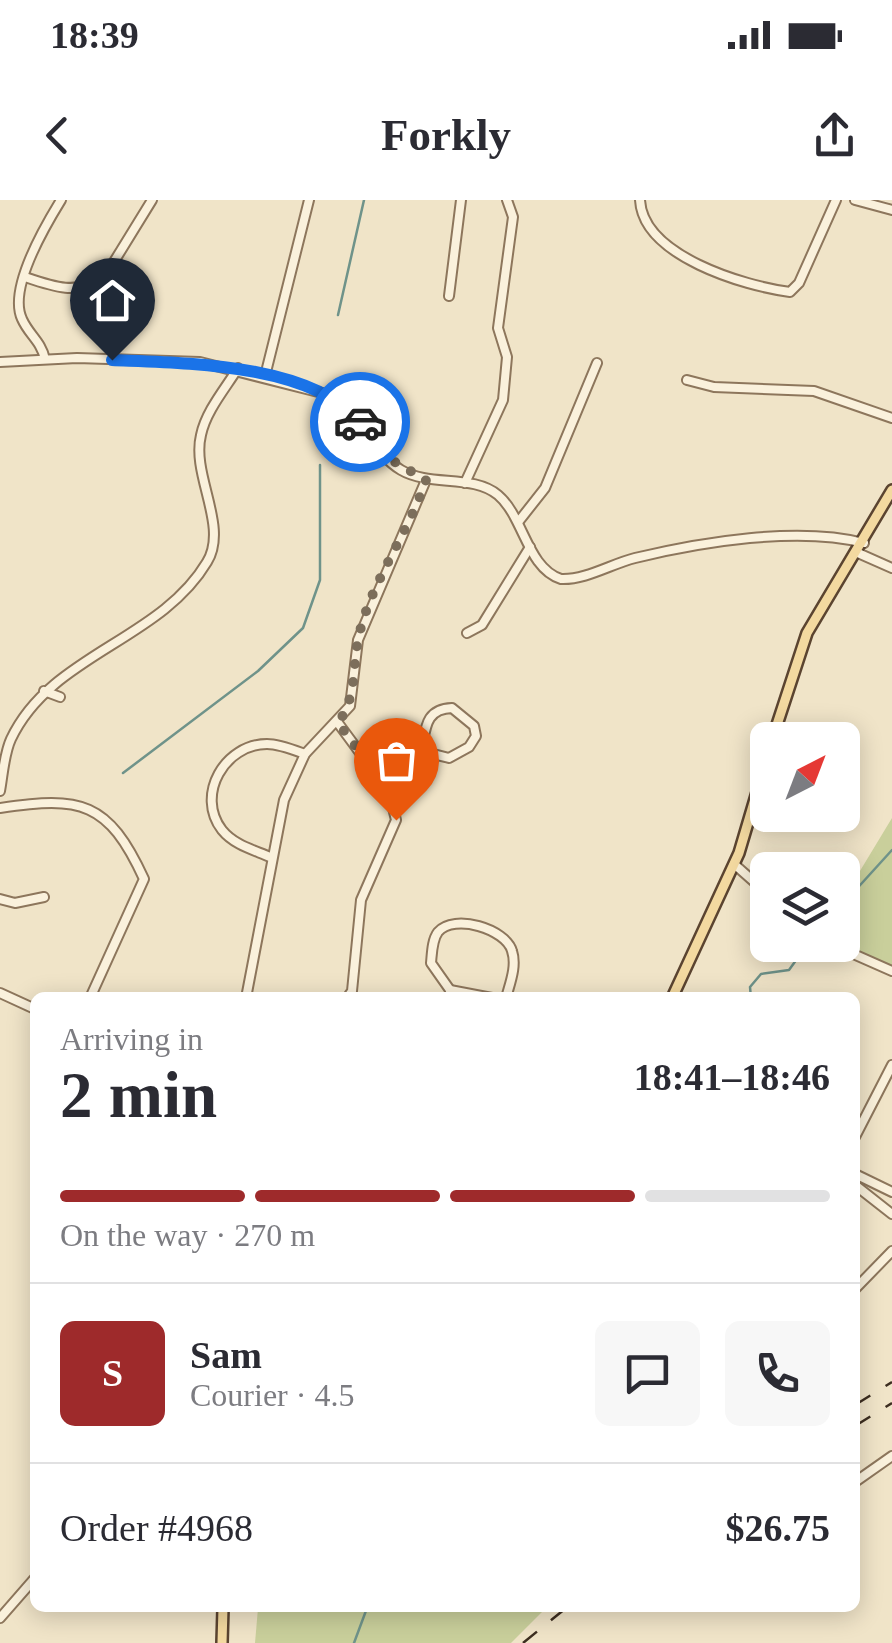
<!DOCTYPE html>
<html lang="en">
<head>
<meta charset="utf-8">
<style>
  body { margin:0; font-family:"Times New Roman",serif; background:#f7f7f7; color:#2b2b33; height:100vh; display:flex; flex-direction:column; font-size:38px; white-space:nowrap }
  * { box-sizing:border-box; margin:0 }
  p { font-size:32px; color:#7c7c81 }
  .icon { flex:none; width:55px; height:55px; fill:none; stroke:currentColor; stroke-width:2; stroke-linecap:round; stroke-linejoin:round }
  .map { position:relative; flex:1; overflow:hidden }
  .panel { position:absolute; left:30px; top:792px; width:830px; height:620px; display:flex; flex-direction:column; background:#fff; border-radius:15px; box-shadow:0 5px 25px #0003 }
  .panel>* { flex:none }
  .needle { width:65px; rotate:42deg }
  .tools { position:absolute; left:750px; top:522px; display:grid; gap:20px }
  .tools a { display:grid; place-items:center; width:110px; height:110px; border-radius:15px; background:#fff; box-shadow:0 5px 25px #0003; font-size:50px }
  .pin { position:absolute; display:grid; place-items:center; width:85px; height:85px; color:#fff; margin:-102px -42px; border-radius:50% 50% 50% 0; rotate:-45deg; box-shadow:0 0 10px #0007 }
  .pin .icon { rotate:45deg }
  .courier { position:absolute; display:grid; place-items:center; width:100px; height:100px; margin:-50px; border:8px solid #1a73e8; border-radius:50%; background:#fff; color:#222; box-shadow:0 2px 12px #0007 }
  .headline em { font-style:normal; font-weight:600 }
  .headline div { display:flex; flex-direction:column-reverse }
  .headline { display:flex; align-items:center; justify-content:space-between; height:170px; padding:0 30px }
  h1 { font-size:65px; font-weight:600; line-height:75px }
  .bar { display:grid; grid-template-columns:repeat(4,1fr); gap:15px 10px; align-content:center; height:120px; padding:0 30px }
  .bar i { height:12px; border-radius:8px; background:#e1e1e2 }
  .bar .on { background:#9e2a2b }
  .bar p { grid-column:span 4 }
  .line { display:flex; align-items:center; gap:25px; padding:0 30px; border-top:2px solid #e1e1e2 }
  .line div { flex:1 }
  .round { display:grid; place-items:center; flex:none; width:105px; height:105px; border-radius:15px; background:#f7f7f7 }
  .status { display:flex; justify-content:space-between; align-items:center; height:70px; padding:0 50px; background:#fff; direction:ltr }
  .status svg { height:28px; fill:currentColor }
  header { display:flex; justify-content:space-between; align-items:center; height:130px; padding:0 30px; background:#fff; font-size:45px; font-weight:600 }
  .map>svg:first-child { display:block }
  .green { fill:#c9cf9b }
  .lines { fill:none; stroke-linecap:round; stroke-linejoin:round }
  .stream { stroke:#6f938a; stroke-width:2.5 }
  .minor-casing { stroke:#8d765c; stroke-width:12 }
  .major-casing { stroke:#5b4430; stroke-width:14 }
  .minor { stroke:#faf1dc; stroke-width:8 }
  .major { stroke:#f3d9a0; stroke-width:9 }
  .rail { stroke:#3d2e20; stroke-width:2.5; stroke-dasharray:18 18; stroke-linecap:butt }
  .done { stroke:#7c6e5b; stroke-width:10; stroke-dasharray:0 18 }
  .route { stroke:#1a73e8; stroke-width:12 }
</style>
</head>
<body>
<div class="status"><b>18:39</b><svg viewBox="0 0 49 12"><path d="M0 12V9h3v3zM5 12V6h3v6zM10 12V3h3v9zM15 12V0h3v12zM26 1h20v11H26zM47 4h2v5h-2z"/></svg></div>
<header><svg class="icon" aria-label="back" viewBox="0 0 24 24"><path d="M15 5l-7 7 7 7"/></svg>Forkly<svg class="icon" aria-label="share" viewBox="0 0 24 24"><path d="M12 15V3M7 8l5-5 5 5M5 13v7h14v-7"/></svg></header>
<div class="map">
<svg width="892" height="1443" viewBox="0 0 892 1443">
  <rect width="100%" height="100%" fill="#f0e4c8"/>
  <g class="green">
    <path d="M892,618V768L839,745H842L843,699Z"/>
    <path d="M258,1408H546L511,1443H255Z"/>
  </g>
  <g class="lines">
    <g class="stream">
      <path d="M338,115L364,0"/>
      <path d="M123,573L258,471L303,428L320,380V265"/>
      <path d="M842,705L892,650"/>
      <path d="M751,798L750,787L761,774L789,770L807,745"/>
      <path d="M354,1443L367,1408"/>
    </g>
    <defs>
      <g id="minor">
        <path d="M640,0C643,56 744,86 790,92L799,83L836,0"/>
        <path d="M855,0L892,10"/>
        <path d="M25,77C54,87 76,95 104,78L152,0"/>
        <path d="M449,96L461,0"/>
        <path d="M45,159C41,141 29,135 22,119C8,89 45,26 61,0"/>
        <path d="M0,162L77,158L200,162L326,194C360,212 370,251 401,270C430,287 473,274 498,295C524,317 527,368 561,379C586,380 611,364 635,358C701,342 798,326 864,343"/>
        <path d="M265,176L309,0"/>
        <path d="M687,180L714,187L814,191L892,218"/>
        <path d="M465,283L503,200L507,157L498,128L513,17L507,0"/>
        <path d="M519,321L545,288L597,163"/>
        <path d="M858,353L892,368"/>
        <path d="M467,433L482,425L530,347"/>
        <path d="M44,491L60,497"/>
        <path d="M338,523L389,592L396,620L361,700L352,791L347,798"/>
        <path d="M366,556C397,546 419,550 449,558L469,547L476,536L474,526L452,508C425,509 426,528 421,551"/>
        <path d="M0,591C3,575 4,554 11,539C51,454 160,441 207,362C229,326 191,275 201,235C206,211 225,189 238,168"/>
        <path d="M0,608C81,596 108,601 144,679L90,798"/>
        <path d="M270,657C254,650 234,645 222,630C195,595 225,544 267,544C279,544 294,550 305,554"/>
        <path d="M734,664L768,694"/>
        <path d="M0,699L15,703L44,697"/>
        <path d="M833,745L892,771"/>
        <path d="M450,790L431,763C432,753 432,740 438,732C454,713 506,729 512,751C517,766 510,783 506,798"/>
        <path d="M450,790L492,798"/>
        <path d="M0,793L35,809"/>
        <path d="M246,798L284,600L305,554L350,506L358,440L426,280"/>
        <path d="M855,937L892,865"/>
        <path d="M855,974L892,992"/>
        <path d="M855,985L892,1014"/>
        <path d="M855,1089L892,1051"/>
        <path d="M855,1282L892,1256"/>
        <path d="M0,1418L35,1378"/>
      </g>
      <g id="major">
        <path d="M772,540L807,433L892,290"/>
        <path d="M672,798L739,653L768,555"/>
        <path d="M222,1443L223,1408"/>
      </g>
    </defs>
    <use href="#minor" class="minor-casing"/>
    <use href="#major" class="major-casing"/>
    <use href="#minor" class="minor"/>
    <use href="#major" class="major"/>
    <g class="rail">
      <path d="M855,1205L892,1182"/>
      <path d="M855,1226L892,1203"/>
      <path d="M523,1443L566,1408"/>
    </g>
  </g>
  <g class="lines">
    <path class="done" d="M360,222L388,258L426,280C408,335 369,384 358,440C352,471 357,496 338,523L390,592L396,620"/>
    <path class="route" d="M112,160C184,163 311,163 360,222"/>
  </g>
</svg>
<div class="tools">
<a><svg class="needle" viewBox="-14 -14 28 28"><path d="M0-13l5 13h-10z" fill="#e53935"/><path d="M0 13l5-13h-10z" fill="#7c7c81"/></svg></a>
<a><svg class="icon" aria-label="layers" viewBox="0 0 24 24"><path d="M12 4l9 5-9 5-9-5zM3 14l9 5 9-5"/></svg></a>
</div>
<div class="pin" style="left:396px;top:620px;background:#ea580c"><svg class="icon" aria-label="bag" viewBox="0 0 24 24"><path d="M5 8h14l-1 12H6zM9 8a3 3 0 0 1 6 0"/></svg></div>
<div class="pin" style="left:112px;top:160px;background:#1f2937"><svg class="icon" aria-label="home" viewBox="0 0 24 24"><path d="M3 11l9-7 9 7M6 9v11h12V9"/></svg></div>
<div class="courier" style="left:360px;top:222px"><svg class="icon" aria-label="car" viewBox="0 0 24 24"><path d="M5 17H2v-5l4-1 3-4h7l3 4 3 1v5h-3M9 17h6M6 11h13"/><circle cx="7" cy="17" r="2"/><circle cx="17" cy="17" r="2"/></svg></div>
<section class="panel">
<div class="headline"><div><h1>2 min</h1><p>Arriving in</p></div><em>18:41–18:46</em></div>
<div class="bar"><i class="on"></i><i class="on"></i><i class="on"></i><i></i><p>On the way · 270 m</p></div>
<div class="line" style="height:180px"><b class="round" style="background:#9e2a2b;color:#fff">S</b><div><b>Sam</b><p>Courier · 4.5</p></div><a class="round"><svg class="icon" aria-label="chat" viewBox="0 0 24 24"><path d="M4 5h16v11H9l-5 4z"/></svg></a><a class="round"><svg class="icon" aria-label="phone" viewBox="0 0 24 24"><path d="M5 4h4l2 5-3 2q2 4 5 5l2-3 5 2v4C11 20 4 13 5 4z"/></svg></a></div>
<div class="line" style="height:130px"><div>Order #4968</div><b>$26.75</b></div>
</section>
</div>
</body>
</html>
